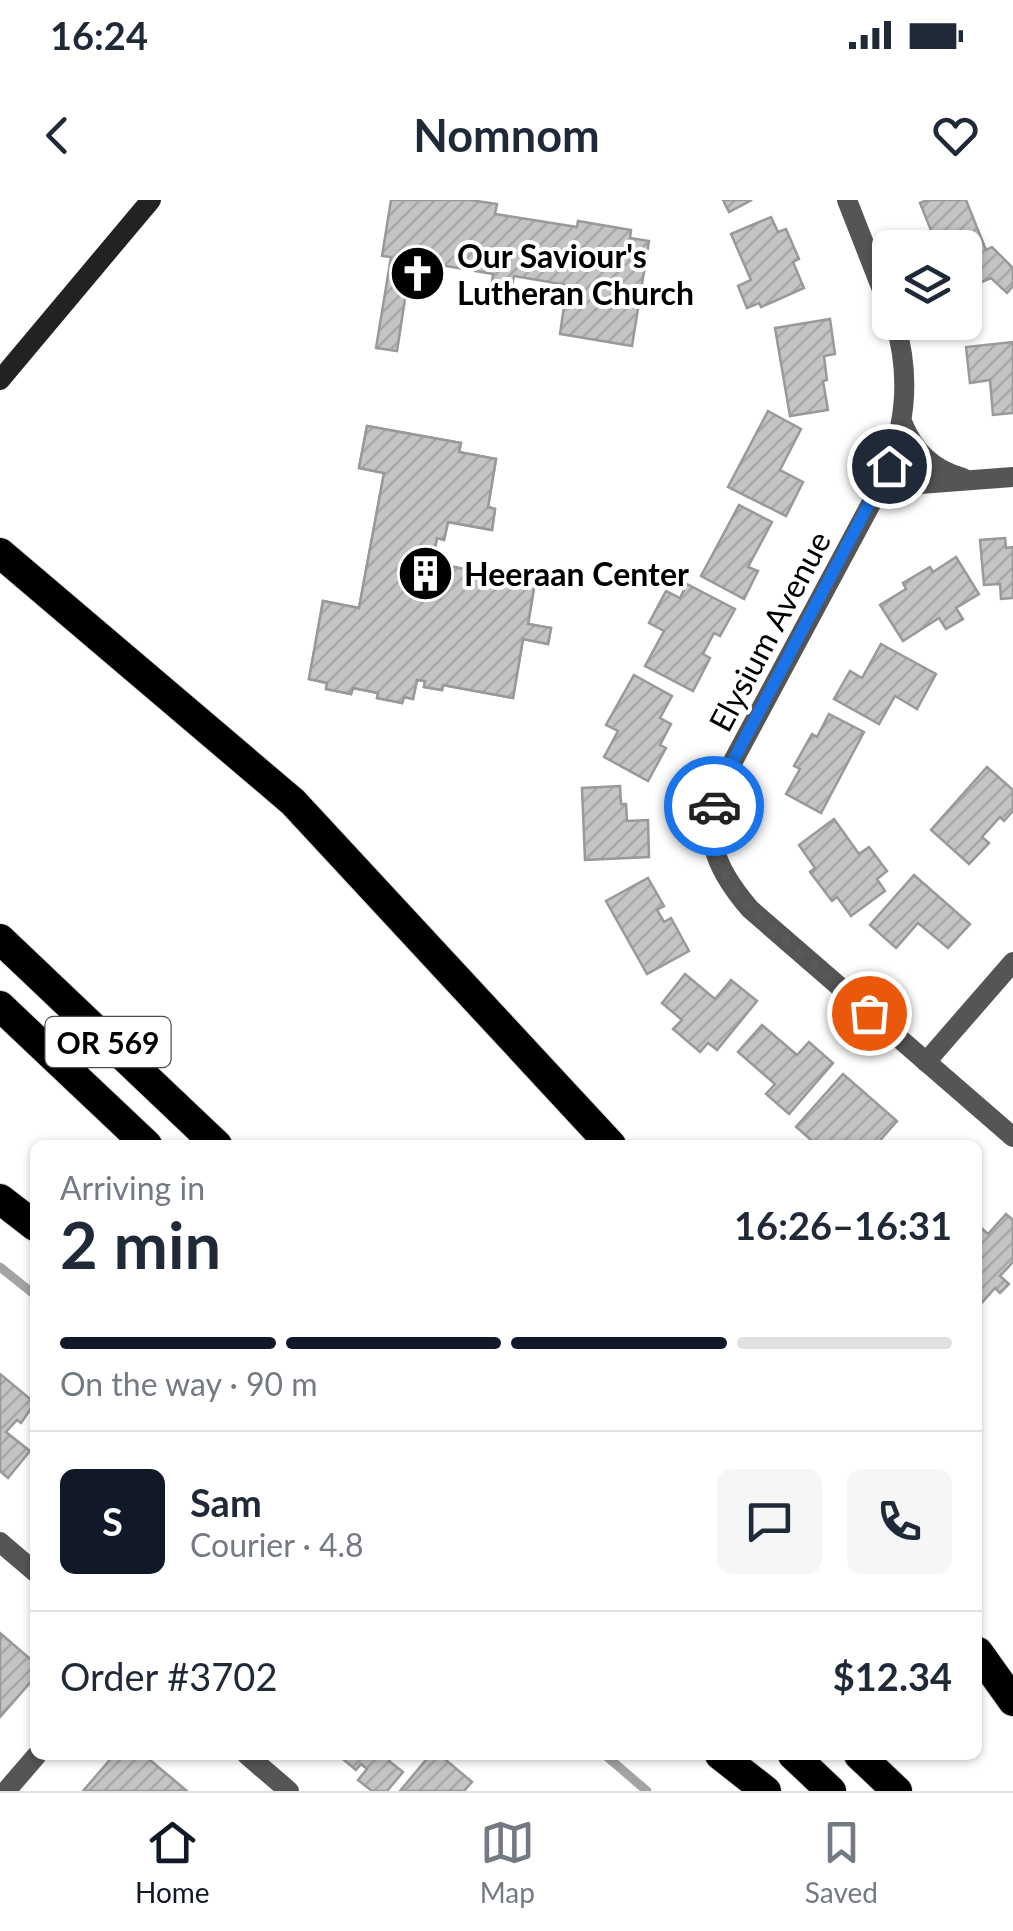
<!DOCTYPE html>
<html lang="en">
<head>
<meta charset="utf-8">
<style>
  body { margin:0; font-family:Lato,sans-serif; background:#f6f6f7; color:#1f2937; height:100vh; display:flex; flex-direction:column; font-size:38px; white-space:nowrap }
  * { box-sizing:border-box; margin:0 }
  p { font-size:32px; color:#747a83 }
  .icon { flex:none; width:55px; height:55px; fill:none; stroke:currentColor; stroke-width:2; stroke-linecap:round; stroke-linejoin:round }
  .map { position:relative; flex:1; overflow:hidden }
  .side { position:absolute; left:30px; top:940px; width:952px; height:620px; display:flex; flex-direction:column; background:#fff; border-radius:15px; box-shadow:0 2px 8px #0004 }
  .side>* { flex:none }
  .tools { position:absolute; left:872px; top:30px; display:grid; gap:20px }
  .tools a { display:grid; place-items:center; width:110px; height:110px; border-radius:15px; background:#fff; box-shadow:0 2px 8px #0004; font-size:50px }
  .pin { position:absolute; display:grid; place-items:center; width:85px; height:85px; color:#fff; margin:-42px; border:5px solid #fff; border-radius:50%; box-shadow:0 2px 10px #0007 }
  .courier { position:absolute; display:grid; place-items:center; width:100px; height:100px; margin:-50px; border:8px solid #1a73e8; border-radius:50%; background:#fff; color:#222; box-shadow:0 2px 12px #0007 }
  .headline em { font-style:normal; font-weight:700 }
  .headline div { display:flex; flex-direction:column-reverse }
  .headline { display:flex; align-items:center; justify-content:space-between; height:170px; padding:0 30px }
  h1 { font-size:65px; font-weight:700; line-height:75px }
  .bar { display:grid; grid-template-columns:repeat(4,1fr); gap:15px 10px; align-content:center; height:120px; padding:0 30px }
  .bar i { height:12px; border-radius:8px; background:#e0e1e3 }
  .bar .on { background:#111827 }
  .bar p { grid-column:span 4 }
  .line { display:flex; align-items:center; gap:25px; padding:0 30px; border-top:2px solid #e0e1e3 }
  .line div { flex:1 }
  .round { display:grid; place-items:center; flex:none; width:105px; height:105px; border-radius:15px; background:#f6f6f7 }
  .status { display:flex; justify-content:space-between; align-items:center; height:70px; padding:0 50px; background:#fff; direction:ltr }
  .status svg { height:28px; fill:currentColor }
  header { display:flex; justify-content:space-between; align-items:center; height:130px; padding:0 30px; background:#fff; font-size:45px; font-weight:700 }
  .menu { display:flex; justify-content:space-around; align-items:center; height:140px; border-top:2px solid #e0e1e3; background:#fff; font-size:28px; color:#747a83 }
  .menu a { display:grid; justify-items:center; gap:5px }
  .menu .on { color:#111827 }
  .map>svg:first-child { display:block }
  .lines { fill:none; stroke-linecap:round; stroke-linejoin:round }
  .stream { stroke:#a3a3a3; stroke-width:9 }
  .building { fill:url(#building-hatch); stroke:#999; stroke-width:2.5; fill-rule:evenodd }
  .motorway-casing { stroke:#dbdbdb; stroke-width:32 }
  .minor { stroke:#555; stroke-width:20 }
  .secondary { stroke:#222; stroke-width:20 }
  .motorway { stroke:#000; stroke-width:30 }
  .done { stroke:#595959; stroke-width:10; stroke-dasharray:0 18 }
  .route { stroke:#1a73e8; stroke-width:12 }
  .labels { text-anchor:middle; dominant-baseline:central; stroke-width:8; stroke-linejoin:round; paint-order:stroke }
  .shield { fill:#fff; stroke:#4c4c4c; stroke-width:2.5 }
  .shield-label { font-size:30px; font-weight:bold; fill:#000 }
  .poi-label { font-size:32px; font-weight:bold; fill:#000; stroke:#fff; text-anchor:start }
  .street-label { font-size:32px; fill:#000; stroke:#fff }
</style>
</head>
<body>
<div class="status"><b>16:24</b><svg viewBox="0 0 49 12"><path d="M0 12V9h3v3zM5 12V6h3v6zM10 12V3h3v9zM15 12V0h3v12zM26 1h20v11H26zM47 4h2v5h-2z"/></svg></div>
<header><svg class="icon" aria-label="back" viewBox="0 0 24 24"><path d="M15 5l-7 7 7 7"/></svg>Nomnom<svg class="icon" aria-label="heart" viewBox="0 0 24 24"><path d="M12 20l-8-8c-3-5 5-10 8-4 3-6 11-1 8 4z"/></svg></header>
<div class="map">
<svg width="1013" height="1591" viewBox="0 0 1013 1591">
  <defs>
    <pattern id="building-hatch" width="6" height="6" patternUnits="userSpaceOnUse" patternTransform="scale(2.5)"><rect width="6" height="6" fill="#c4c4c4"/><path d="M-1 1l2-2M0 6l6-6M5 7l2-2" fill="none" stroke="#a7a7a7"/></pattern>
  </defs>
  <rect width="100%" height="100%" fill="#fff"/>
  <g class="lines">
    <g class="stream">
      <path d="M0,1067L35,1095"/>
      <path d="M605,1555L647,1591"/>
    </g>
  </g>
  <g class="building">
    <path d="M391,0H470L497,4L495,14L577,27L578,21L631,30L630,38L649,41L632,146L560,134L567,85L514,76L512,85L492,81L493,74L411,60L397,151L376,148L391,57L382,56Z"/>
    <path d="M723,0H752L729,12Z"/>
    <path d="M927,0H966L986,50L992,47L1013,68V86L1007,93L991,78L965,89V48H938L920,3Z"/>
    <path d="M771,17L778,32L786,29L799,59L793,62L804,88L761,107L759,103L747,108L738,86L751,80L731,34Z"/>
    <path d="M830,119L835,154L824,156L827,180L823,181L828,210L790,216L775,128Z"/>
    <path d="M1013,142V213L993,215L990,180L970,183L966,147Z"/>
    <path d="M768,211L801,229L780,270L803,282L786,316L728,287Z"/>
    <path d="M367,226L461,243L459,252L496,259L488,307L495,309L492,330L448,322L444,340L437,338L432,363L535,382L528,424L551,428L548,444L523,439L513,498L443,485L442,490L424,487L425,481L417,480L413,499L404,497L402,503L377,498L378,493L353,488L351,494L326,489L327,483L309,479L323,401L359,408L384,273L359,268ZM385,328L412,332L407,359L380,354Z"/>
    <path d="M367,226L461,243L459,252L496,259L488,307L495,309L492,330L448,322L444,340L437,338L432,363L535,382L528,424L551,428L548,444L523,439L513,498L443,485L442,490L424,487L425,481L417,480L413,499L404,497L402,503L377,498L378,493L353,488L351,494L326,489L327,483L309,479L323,401L359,408L384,273L359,268Z"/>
    <path d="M739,305L772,322L748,367L758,371L744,399L701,376Z"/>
    <path d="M1005,338L1006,348L1013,347V398L1001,399L1000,384L984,385L980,340Z"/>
    <path d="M956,357L979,394L956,408L963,419L946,429L939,418L903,441L880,405L906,389L903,383L930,367L933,372Z"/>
    <path d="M687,384L735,409L720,436L714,433L703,454L710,458L693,491L645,466L664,431L649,423L666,391L680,398Z"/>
    <path d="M881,444L936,474L917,509L895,496L879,524L834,499L850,471L862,478Z"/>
    <path d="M634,475L672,496L660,518L671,524L660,545L666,548L648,581L604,557L618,531L606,525Z"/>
    <path d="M829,514L864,532L821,613L786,594L800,569L794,566L812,534L817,537Z"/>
    <path d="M987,567L1013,590V611L1004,621L1000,617L982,637L989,643L969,664L931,630Z"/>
    <path d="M620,586L621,604H626L627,621L648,620L649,657L585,660L582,588Z"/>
    <path d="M834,619L859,654L869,647L887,671L877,679L885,691L851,716L837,697L832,701L810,672L815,668L799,645Z"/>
    <path d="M914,675L970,724L948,748L918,723L896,748L870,725Z"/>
    <path d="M648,678L664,706L657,710L664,722L671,718L689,751L647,774L606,701Z"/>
    <path d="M685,774L715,799L731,780L757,801L717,850L708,843L700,852L673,829L682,820L662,803Z"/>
    <path d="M762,825L797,855L809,842L833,863L789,914L766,894L775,884L738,852Z"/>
    <path d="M843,874L897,921L876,945H817L796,927Z"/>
    <path d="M1006,1014L1013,1020V1062L1000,1076L1009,1084L1000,1093L995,1088L979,1106L978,1025L988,1034Z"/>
    <path d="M0,1174L35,1203L21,1223L17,1220L6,1232L30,1251L8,1278L0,1271Z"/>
    <path d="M0,1433L35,1463V1477L0,1517Z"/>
    <path d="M114,1555H144L187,1591H83Z"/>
    <path d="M338,1555H394L389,1561L403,1572L387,1591H372L358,1580L367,1569L361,1564L356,1570Z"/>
    <path d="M430,1555H440L472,1582L464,1591H400Z"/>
  </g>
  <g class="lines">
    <defs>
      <g id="motorway">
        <path d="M0,353L293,602L611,945"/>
        <path d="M0,739L217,945"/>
        <path d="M0,806L147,945"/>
        <path d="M0,999L35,1026"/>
        <path d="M978,1452L1013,1501"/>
        <path d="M720,1555L766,1591"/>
        <path d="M793,1555L831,1591"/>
        <path d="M859,1555L897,1591"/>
      </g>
    </defs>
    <use href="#motorway" class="motorway-casing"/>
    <g class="minor">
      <path d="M847,0L890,110"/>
      <path d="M895,122C912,181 905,232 880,287L724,578C700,632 713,666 750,709L1013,937"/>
      <path d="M903,224C914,252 933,270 963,278"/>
      <path d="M880,287L1013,277"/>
      <path d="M926,862L1013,762"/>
      <path d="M0,1342L35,1372"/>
      <path d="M247,1555L289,1591"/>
      <path d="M6,1591L37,1555"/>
    </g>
    <path class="secondary" d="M0,180L151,0"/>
    <use href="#motorway" class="motorway"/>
  </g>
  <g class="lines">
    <path class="done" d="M714,606C700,671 754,713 798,752C822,772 845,792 869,813"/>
    <path class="route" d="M714,606L724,578L889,266"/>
  </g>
  <defs>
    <symbol id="church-disc" viewBox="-11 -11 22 22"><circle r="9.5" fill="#000" stroke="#fff"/><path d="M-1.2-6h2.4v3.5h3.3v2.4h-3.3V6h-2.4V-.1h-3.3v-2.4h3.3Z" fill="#fff"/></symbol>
    <symbol id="building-disc" viewBox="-11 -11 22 22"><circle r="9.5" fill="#000" stroke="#fff"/><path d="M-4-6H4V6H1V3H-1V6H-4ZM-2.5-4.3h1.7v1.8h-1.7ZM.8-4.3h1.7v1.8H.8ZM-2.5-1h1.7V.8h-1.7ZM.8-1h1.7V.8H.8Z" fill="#fff"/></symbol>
  </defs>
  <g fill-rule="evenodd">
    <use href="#church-disc" x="386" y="42" width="63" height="63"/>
    <use href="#building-disc" x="394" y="342" width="63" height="63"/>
  </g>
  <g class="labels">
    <rect class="shield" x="45.5" y="817" width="125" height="50" rx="8"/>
    <g class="shield-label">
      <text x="108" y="842">OR 569</text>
    </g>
    <g class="poi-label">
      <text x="457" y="55">Our Saviour's<tspan x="457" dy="37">Lutheran Church</tspan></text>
      <text x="464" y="373">Heeraan Center</text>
    </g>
    <g class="street-label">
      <text transform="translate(769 431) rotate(-62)">Elysium Avenue</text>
    </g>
  </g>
</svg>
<div class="tools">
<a><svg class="icon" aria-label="layers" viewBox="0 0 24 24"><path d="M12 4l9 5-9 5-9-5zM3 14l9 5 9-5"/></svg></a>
</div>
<div class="pin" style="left:869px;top:813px;background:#ea580c"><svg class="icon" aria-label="bag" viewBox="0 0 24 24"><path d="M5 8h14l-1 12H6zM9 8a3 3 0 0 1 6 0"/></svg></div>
<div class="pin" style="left:889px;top:266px;background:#1f2937"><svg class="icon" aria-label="home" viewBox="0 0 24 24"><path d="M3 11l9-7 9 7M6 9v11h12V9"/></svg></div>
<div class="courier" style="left:714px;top:606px"><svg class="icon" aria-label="car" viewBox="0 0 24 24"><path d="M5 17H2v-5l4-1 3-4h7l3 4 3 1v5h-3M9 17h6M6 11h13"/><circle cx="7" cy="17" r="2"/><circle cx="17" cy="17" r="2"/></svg></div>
<section class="side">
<div class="headline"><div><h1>2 min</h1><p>Arriving in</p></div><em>16:26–16:31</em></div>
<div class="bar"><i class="on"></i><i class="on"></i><i class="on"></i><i></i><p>On the way · 90 m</p></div>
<div class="line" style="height:180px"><b class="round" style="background:#111827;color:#fff">S</b><div><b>Sam</b><p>Courier · 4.8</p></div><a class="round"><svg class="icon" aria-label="chat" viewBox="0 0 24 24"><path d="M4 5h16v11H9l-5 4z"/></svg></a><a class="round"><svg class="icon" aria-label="phone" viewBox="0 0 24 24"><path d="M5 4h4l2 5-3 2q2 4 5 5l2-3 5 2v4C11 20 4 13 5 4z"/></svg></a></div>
<div class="line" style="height:130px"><div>Order #3702</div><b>$12.34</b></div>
</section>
</div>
<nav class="menu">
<a class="on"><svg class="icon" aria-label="home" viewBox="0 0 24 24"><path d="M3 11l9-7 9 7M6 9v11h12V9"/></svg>Home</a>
<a><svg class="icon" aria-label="map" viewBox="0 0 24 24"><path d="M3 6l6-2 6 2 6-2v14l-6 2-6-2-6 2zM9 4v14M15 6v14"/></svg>Map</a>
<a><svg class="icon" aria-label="saved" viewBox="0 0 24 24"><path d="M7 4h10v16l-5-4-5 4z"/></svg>Saved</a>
</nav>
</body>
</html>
